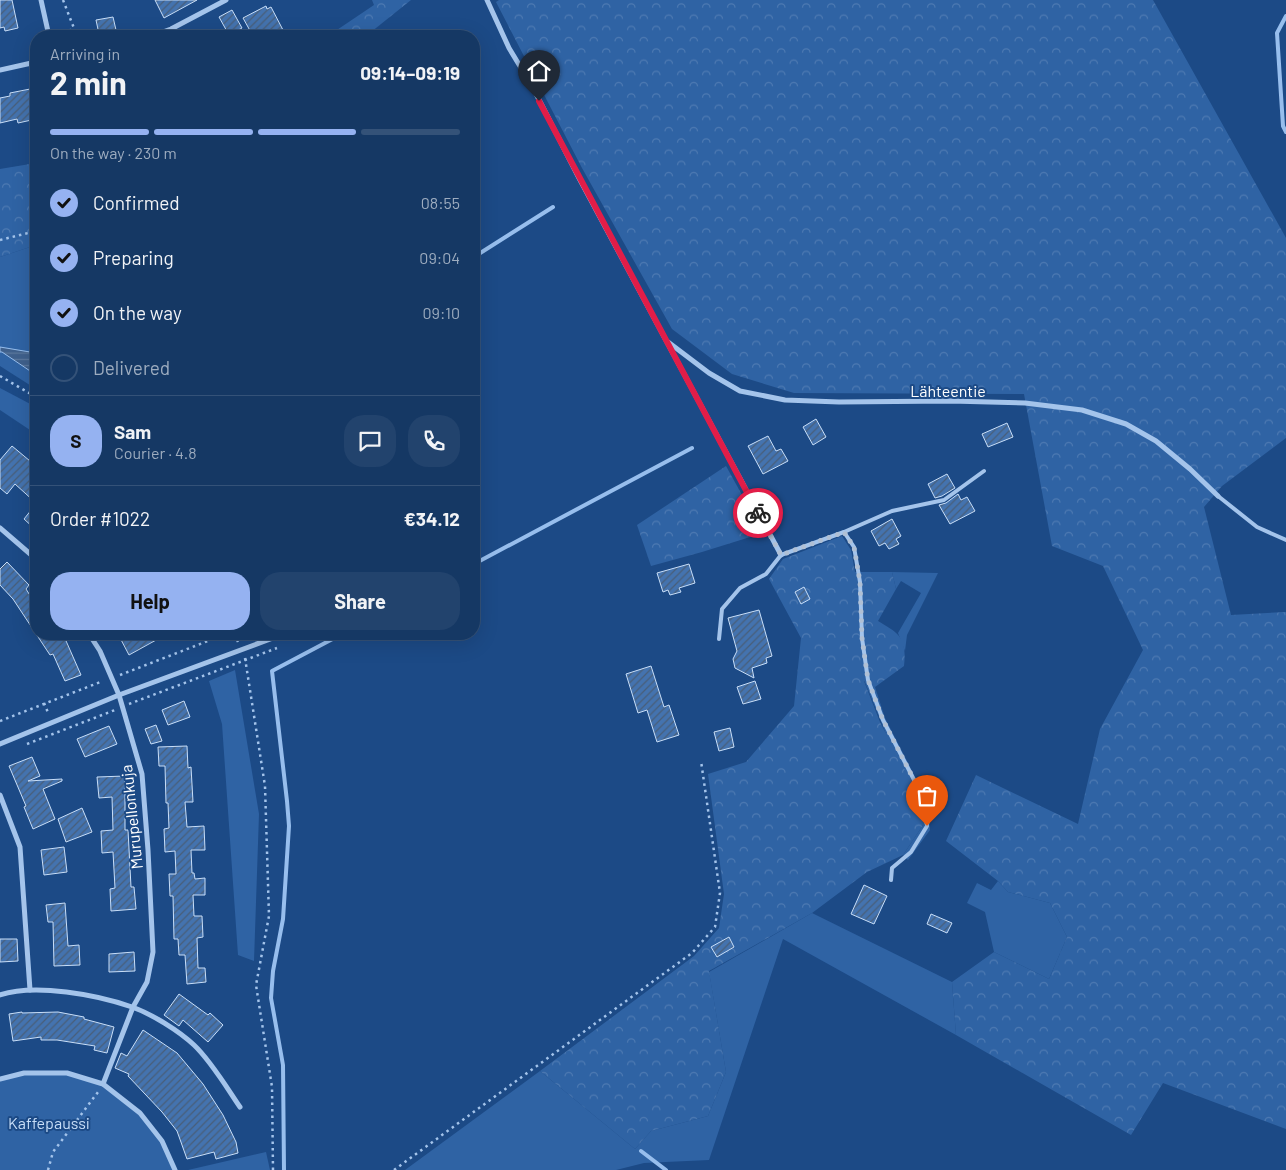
<!DOCTYPE html>
<html lang="en">
<head>
<meta charset="utf-8">
<style>
  body { margin:0; font-family:Barlow,sans-serif; background:#22436d; color:#f1f3f6; height:100vh; display:flex; flex-direction:column; font-size:19px; white-space:nowrap }
  * { box-sizing:border-box; margin:0 }
  p { font-size:16px; color:#9dacbf }
  .icon { flex:none; width:28px; height:28px; fill:none; stroke:currentColor; stroke-width:2; stroke-linecap:round; stroke-linejoin:round }
  .map { position:relative; flex:1; overflow:hidden }
  .drawer { position:absolute; left:30px; top:30px; width:450px; height:610px; display:flex; flex-direction:column; background:#153864; border-radius:20px; box-shadow:0 5px 20px #0002,0 0 0 1px #345278 }
  .drawer>* { flex:none }
  .pin { position:absolute; display:grid; place-items:center; width:42px; height:42px; color:#fff; margin:-51px -21px; border-radius:50% 50% 50% 0; rotate:-45deg; box-shadow:0 0 5px #0007 }
  .pin .icon { rotate:45deg }
  .courier { position:absolute; display:grid; place-items:center; width:50px; height:50px; margin:-25px; border:4px solid #e11d48; border-radius:50%; background:#fff; color:#222; box-shadow:0 1px 6px #0007 }
  .head em { font-style:normal; font-weight:700 }
  .head div { display:flex; flex-direction:column-reverse }
  .head { display:flex; align-items:center; justify-content:space-between; height:85px; padding:0 20px }
  h1 { font-size:32px; font-weight:700; line-height:38px }
  .bar { display:grid; grid-template-columns:repeat(4,1fr); gap:8px 5px; align-content:center; height:60px; padding:0 20px }
  .bar i { height:6px; border-radius:4px; background:#345278 }
  .bar .on { background:#95b2f1 }
  .bar p { grid-column:span 4 }
  .line { display:flex; align-items:center; gap:12px; padding:0 20px; border-top:1px solid #345278 }
  .line div { flex:1 }
  .round { display:grid; place-items:center; flex:none; width:52px; height:52px; border-radius:20px; background:#22436d }
  ol { padding:0 20px; list-style:none }
  li { display:flex; align-items:center; gap:15px; height:55px }
  li p { margin-inline-start:auto }
  li .icon { padding:5px; border-radius:50%; background:#95b2f1; color:#111; stroke-width:4 }
  li:last-child { color:#9dacbf }
  li i { width:28px; height:28px; border:2px solid #345278; border-radius:50% }
  .action { display:flex; gap:10px; margin-top:auto; padding:10px 20px }
  .action a { flex:1; height:58px; border-radius:20px; background:#95b2f1; color:#111; font-size:20px; font-weight:700; line-height:58px; text-align:center }
  .action a+a { background:#22436d; color:#f1f3f6 }
  .map>svg:first-child { display:block }
  .green { fill:#2f63a4 }
  .forest { fill:url(#forest-crowns) }
  .water { fill:url(#water-rules); stroke:#97beed }
  .lines { fill:none; stroke-linecap:round; stroke-linejoin:round }
  .stream { stroke:#97beed; stroke-width:4 }
  .building { fill:url(#building-hatch); stroke:#c8def8 }
  .path { stroke:#a4c4eb; stroke-width:2.5; stroke-dasharray:2.5 4; stroke-linecap:butt }
  .service { stroke:#a4c4eb; stroke-width:4 }
  .minor { stroke:#a4c4eb; stroke-width:5 }
  .done { stroke:#b0c0d5; stroke-width:5; stroke-dasharray:0 9 }
  .route { stroke:#e11d48; stroke-width:6 }
  .labels { text-anchor:middle; dominant-baseline:central; stroke-width:4; stroke-linejoin:round; paint-order:stroke }
  .street-label { font-size:16px; fill:#fff; stroke:#1c4a86 }
  .park-label { font-size:16px; fill:#c8def8; stroke:#1c4a86 }
</style>
</head>
<body>
<div class="map">
<svg width="1286" height="1170" viewBox="0 0 1286 1170">
  <defs>
    <pattern id="forest-crowns" width="20" height="18" patternUnits="userSpaceOnUse" patternTransform="scale(1.25)"><rect width="20" height="18" fill="#2f63a4"/><path d="M2 6a3 3 0 1 1 6 0M12 15a3 3 0 1 1 6 0" fill="none" stroke="#4e7ab2"/></pattern>
    <pattern id="water-rules" width="6" height="5" patternUnits="userSpaceOnUse" patternTransform="scale(1.25)"><rect width="6" height="5" fill="#3f608c"/><path d="M0 2.5h6" fill="none" stroke="#5c789d"/></pattern>
    <pattern id="building-hatch" width="6" height="6" patternUnits="userSpaceOnUse" patternTransform="scale(1.25)"><rect width="6" height="6" fill="#4473af"/><path d="M-1 1l2-2M0 6l6-6M5 7l2-2" fill="none" stroke="#485e79"/></pattern>
  </defs>
  <rect width="100%" height="100%" fill="#1c4a86"/>
  <g class="green">
    <path d="M36,245V389L0,366V257Z"/>
    <path d="M0,388L36,407V434L0,410Z"/>
    <path d="M892,572L938,573L907,635L905,651L898,633L921,593L901,581L896,589Z"/>
    <path d="M235,670L259,814L254,961L238,955L222,724L209,681Z"/>
    <path d="M864,680L875,687L885,718L928,802L930,830L908,860L903,855L923,825Z"/>
    <path d="M998,881L1008,892L1050,903L1067,937L1049,979L994,952L985,912L967,903L977,883L991,890Z"/>
    <path d="M812,913L952,982L956,1035L783,939L709,1160L644,1163L616,1170H405L540,1071L635,1149L651,1131L708,1116L726,1072L709,972Z"/>
    <path d="M24,1073H67L103,1084L140,1113L162,1141L175,1170H0V1079Z"/>
    <path d="M266,1152L270,1170H188Z"/>
  </g>
  <g class="forest">
    <path d="M372,0H411L366,36H328L374,5Z"/>
    <path d="M499,0H1153L1286,238V438L1222,486L1204,507L1231,615L1286,612V1129L1163,1083L1131,1135L956,1035L952,982L994,952L1049,979L1067,937L1050,903L1008,892L998,881L946,841L976,775L1078,824L1100,729L1143,650L1103,566L1052,546L1024,394L794,393L732,374L672,329L582,168L496,2Z"/>
    <path d="M36,163V245L0,257V169Z"/>
    <path d="M726,466L763,533L702,552L651,566L637,525Z"/>
    <path d="M842,536L851,550L855,572H892L896,589L878,621C900,634 907,638 904,666L875,687L864,681L880,722L923,805V825L903,855L867,872L812,913L709,971L726,1072L708,1116L651,1131L635,1149L540,1071L694,956L719,928L724,894L708,774L746,762L794,706L801,638L769,579L783,559Z"/>
  </g>
  <path class="water" d="M0,347L36,353V375L2,352H0Z"/>
  <g class="lines">
    <g class="stream">
      <path d="M1286,16L1277,33L1283,126L1286,132"/>
      <path d="M474,257L553,207"/>
      <path d="M474,564L692,448"/>
      <path d="M641,1151L666,1170"/>
      <path d="M284,1170L283,1065L271,998L273,971L283,919L289,826L287,801L272,671L342,634"/>
    </g>
  </g>
  <g class="building">
    <path d="M0,0H12L18,28L5,31L4,27L0,28Z"/>
    <path d="M155,0H197L164,18Z"/>
    <path d="M266,6L267,9L271,7L283,30L272,36H253L243,18Z"/>
    <path d="M232,10L242,28L229,35L219,17Z"/>
    <path d="M113,17L116,30L99,34L96,20Z"/>
    <path d="M30,89L36,119L18,123L17,119L0,123V98L10,96V93Z"/>
    <path d="M816,419L826,437L813,445L803,427Z"/>
    <path d="M1007,423L1013,437L988,447L982,434Z"/>
    <path d="M768,436L776,451L781,449L788,461L763,474L748,446Z"/>
    <path d="M12,446L36,466V503L15,484L7,494L0,488V460Z"/>
    <path d="M947,474L955,488L942,496L935,498L928,484Z"/>
    <path d="M958,494L961,500L967,497L975,511L950,524L939,505L946,503Z"/>
    <path d="M36,504V530L24,519Z"/>
    <path d="M892,519L901,536L896,539L899,544L889,549L885,543L879,546L871,531Z"/>
    <path d="M7,562L29,585L26,589L36,605V634H63L81,675L65,681L53,654L50,655L13,599L0,585V569Z"/>
    <path d="M689,564L695,583L679,588L681,592L670,595L668,590L663,592L657,573Z"/>
    <path d="M804,587L810,599L801,604L795,592Z"/>
    <path d="M759,610L772,656L766,658L767,663L752,668L754,678L735,668L733,659L737,651L728,618Z"/>
    <path d="M118,634H167L129,655Z"/>
    <path d="M651,666L664,707L669,705L679,735L657,742L647,710L638,713L626,674Z"/>
    <path d="M755,681L761,699L743,704L737,687Z"/>
    <path d="M184,701L190,717L168,725L162,710Z"/>
    <path d="M156,725L162,741L151,744L145,729Z"/>
    <path d="M109,726L117,744L85,757L77,739Z"/>
    <path d="M730,728L734,747L719,751L714,732Z"/>
    <path d="M187,746L188,768L191,767L193,802H185L187,827L204,826L205,850H191L192,873H194L195,879L205,878V895H193L194,916H202L203,937L197,938L198,968H205L206,982L187,984L185,955H179L178,939H174L173,896H170L169,874H176L175,851L165,852L164,829L169,828L168,803H166L165,766H159L158,747Z"/>
    <path d="M32,757L40,776L28,781L62,779V781L43,789L55,819L33,829L24,807L26,806L9,766Z"/>
    <path d="M125,776V830H128L131,887H134L136,909L111,911L110,889L115,888L113,852L102,853L101,831L113,830L112,797L99,798L97,777Z"/>
    <path d="M82,808L92,832L66,842L58,819Z"/>
    <path d="M64,847L67,872L44,875L41,850Z"/>
    <path d="M864,885L887,896L874,924L851,914Z"/>
    <path d="M65,903L68,946L79,945L80,965L54,966L53,922H48L46,905Z"/>
    <path d="M931,914L952,923L947,933L927,924Z"/>
    <path d="M729,937L734,947L717,957L711,947Z"/>
    <path d="M0,939H17L18,961L0,962Z"/>
    <path d="M134,952L135,971L109,972V954Z"/>
    <path d="M179,994L208,1015L210,1013L223,1025L208,1042L183,1020L179,1026L164,1015Z"/>
    <path d="M22,1012V1013L58,1012L84,1017V1019L114,1027L107,1053L94,1050L95,1046L57,1040H41V1037L13,1041L9,1014Z"/>
    <path d="M143,1030L177,1053L203,1084L223,1115L236,1142L238,1153L216,1159L214,1152L187,1159L177,1131L162,1112L128,1076L129,1074L115,1068L121,1053L127,1056Z"/>
  </g>
  <g class="lines">
    <g class="path">
      <path d="M63,0L77,36"/>
      <path d="M56,34L74,29"/>
      <path d="M0,240L36,231"/>
      <path d="M0,376L36,397"/>
      <path d="M234,634L238,642"/>
      <path d="M245,658L265,786L269,916L256,985L272,1087L273,1170"/>
      <path d="M120,675L226,634"/>
      <path d="M44,703L49,715"/>
      <path d="M129,704L277,648"/>
      <path d="M0,721L103,681"/>
      <path d="M27,744L115,710"/>
      <path d="M48,1170L53,1152L98,1092"/>
      <path d="M394,1170L692,953L715,927L720,893L701,761"/>
    </g>
    <g class="service">
      <path d="M1218,496L1257,527L1286,540"/>
      <path d="M844,532L892,511L944,500L984,471"/>
      <path d="M719,639L722,609L740,588L766,574L781,555L844,532L854,547L860,582L862,638L868,680L883,720L926,803L927,826L911,852L892,868L891,880"/>
    </g>
    <g class="minor">
      <path d="M41,0L49,36"/>
      <path d="M487,0L509,48L532,86L578,176L781,555"/>
      <path d="M152,36L171,29L226,0"/>
      <path d="M0,70L36,62"/>
      <path d="M668,342L709,373L740,391L785,400L839,402L951,401L1025,403L1082,410L1126,424L1156,441L1190,469L1218,496"/>
      <path d="M0,528L36,559"/>
      <path d="M0,744L119,695L100,651L89,634"/>
      <path d="M0,795L20,847L30,990"/>
      <path d="M0,995C35,983 98,995 132,1007C152,1014 179,1031 194,1045C211,1061 227,1088 240,1107"/>
      <path d="M0,1079L24,1073H67L103,1084L140,1113L162,1141L175,1170"/>
      <path d="M103,1084L133,1007L147,982L153,952L148,850L142,774L119,695L273,638"/>
    </g>
  </g>
  <g class="lines">
    <path class="done" d="M758,513L781,555L844,532L854,547L860,582L862,638L868,680L883,720L926,803L927,826"/>
    <path class="route" d="M539,101L758,513"/>
  </g>
  <g class="labels">
    <g class="street-label">
      <text x="948" y="390">Lähteentie</text>
      <text transform="translate(131 817) rotate(-96)">Murupellonkuja</text>
    </g>
    <g class="park-label">
      <text x="49" y="1122">Kaffepaussi</text>
    </g>
  </g>
</svg>
<div class="pin" style="left:927px;top:826px;background:#ea580c"><svg class="icon" aria-label="bag" viewBox="0 0 24 24"><path d="M5 8h14l-1 12H6zM9 8a3 3 0 0 1 6 0"/></svg></div>
<div class="pin" style="left:539px;top:101px;background:#1f2937"><svg class="icon" aria-label="home" viewBox="0 0 24 24"><path d="M3 11l9-7 9 7M6 9v11h12V9"/></svg></div>
<div class="courier" style="left:758px;top:513px"><svg class="icon" aria-label="bike" viewBox="0 0 24 24"><circle cx="6" cy="16" r="4"/><circle cx="18" cy="16" r="4"/><path d="M6 16l4-8h5l3 8M10 8l3 8H6M13 5h3"/></svg></div>
<section class="drawer">
<div class="head"><div><h1>2 min</h1><p>Arriving in</p></div><em>09:14–09:19</em></div>
<div class="bar"><i class="on"></i><i class="on"></i><i class="on"></i><i></i><p>On the way · 230 m</p></div>
<ol>
<li><svg class="icon" aria-label="check" viewBox="0 0 24 24"><path d="M5 12l5 5 9-10"/></svg>Confirmed<p>08:55</p></li>
<li><svg class="icon" aria-label="check" viewBox="0 0 24 24"><path d="M5 12l5 5 9-10"/></svg>Preparing<p>09:04</p></li>
<li><svg class="icon" aria-label="check" viewBox="0 0 24 24"><path d="M5 12l5 5 9-10"/></svg>On the way<p>09:10</p></li>
<li><i></i>Delivered</li>
</ol>
<div class="line" style="height:90px"><b class="round" style="background:#95b2f1;color:#111">S</b><div><b>Sam</b><p>Courier · 4.8</p></div><a class="round"><svg class="icon" aria-label="chat" viewBox="0 0 24 24"><path d="M4 5h16v11H9l-5 4z"/></svg></a><a class="round"><svg class="icon" aria-label="phone" viewBox="0 0 24 24"><path d="M5 4h4l2 5-3 2q2 4 5 5l2-3 5 2v4C11 20 4 13 5 4z"/></svg></a></div>
<div class="line" style="height:65px"><div>Order #1022</div><b>€34.12</b></div>
<div class="action"><a>Help</a><a>Share</a></div>
</section>
</div>
</body>
</html>
